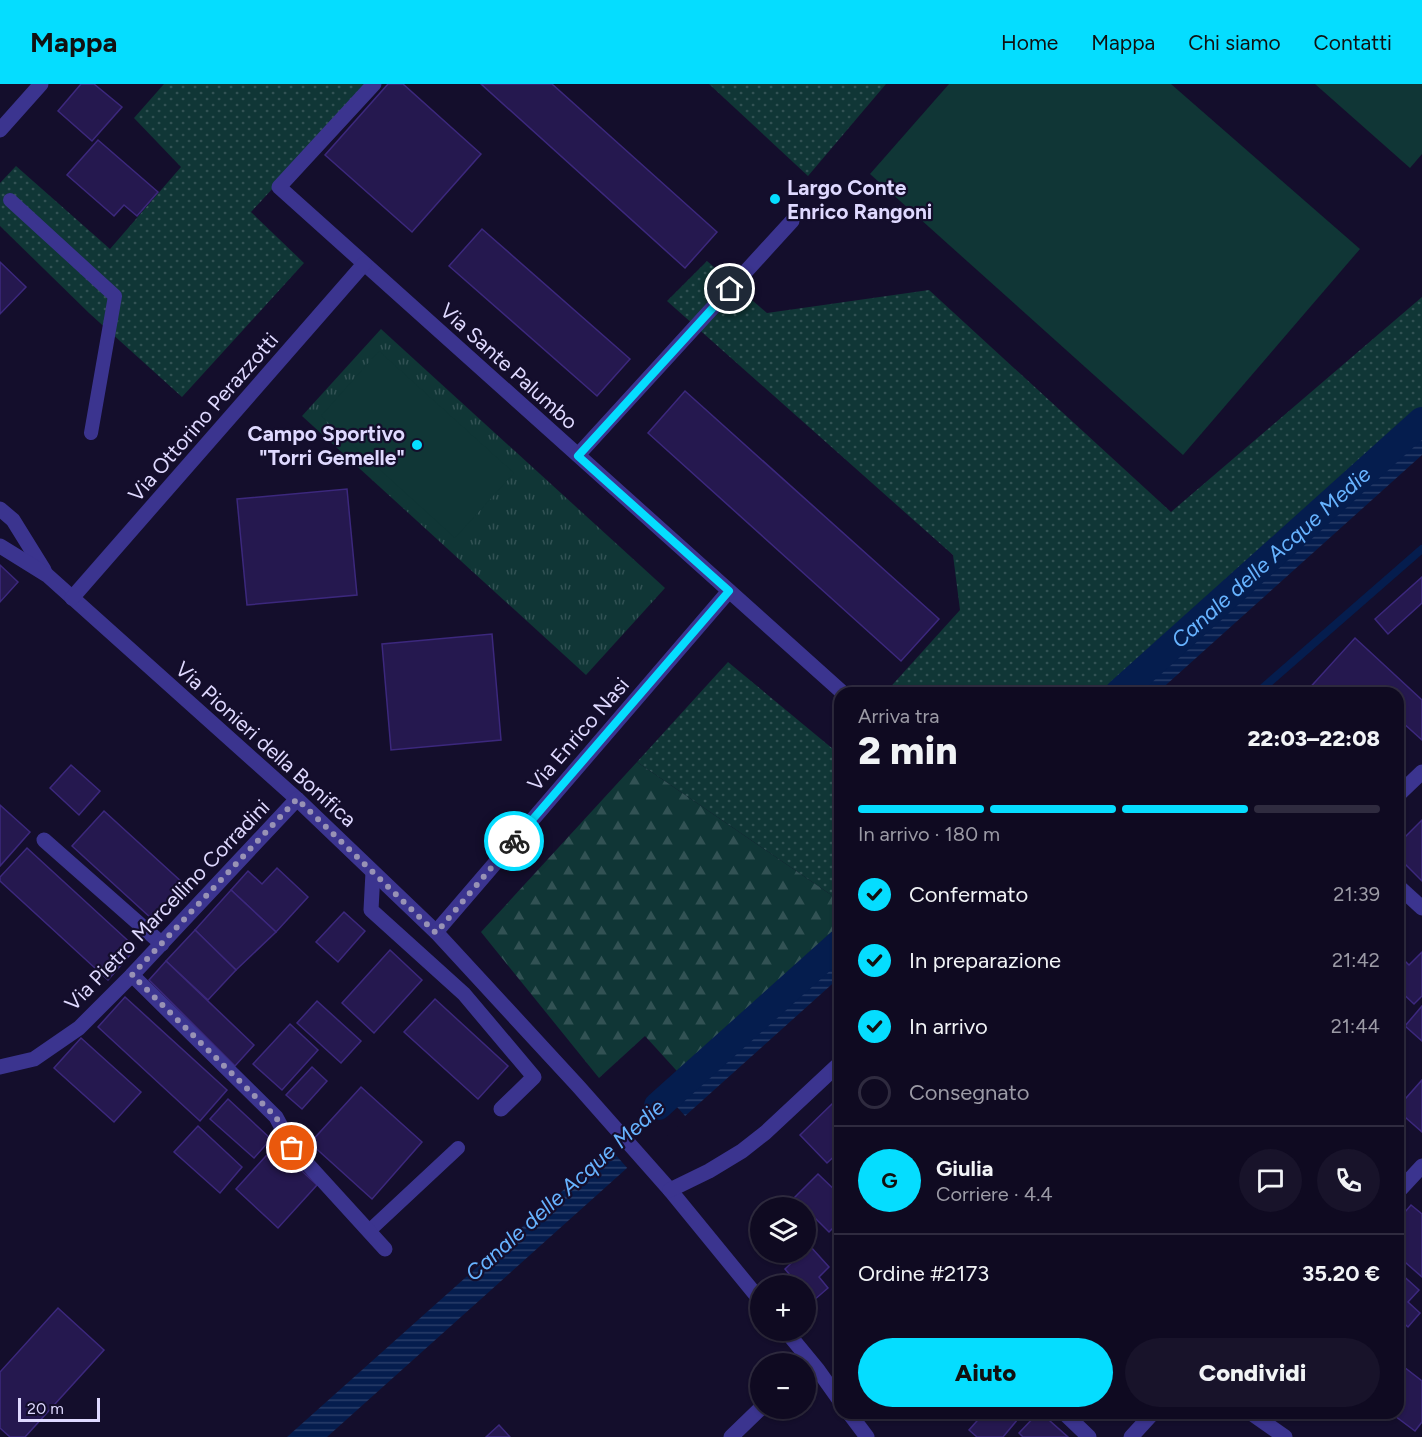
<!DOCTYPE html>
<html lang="it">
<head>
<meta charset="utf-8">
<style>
  body { margin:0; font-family:Figtree,sans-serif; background:#18132a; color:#f1f3f6; height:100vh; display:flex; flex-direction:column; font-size:22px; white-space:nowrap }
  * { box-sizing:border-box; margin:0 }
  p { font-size:20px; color:#9b9aa5 }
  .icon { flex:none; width:33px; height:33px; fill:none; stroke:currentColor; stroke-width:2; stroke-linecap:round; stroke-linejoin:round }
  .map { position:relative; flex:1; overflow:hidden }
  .side { position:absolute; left:834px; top:603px; width:570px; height:732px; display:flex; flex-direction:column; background:#0f0a21; border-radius:18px; box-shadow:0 2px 4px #0004,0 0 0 2px #2f2b3f }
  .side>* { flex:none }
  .buttons { position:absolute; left:750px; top:1113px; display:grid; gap:12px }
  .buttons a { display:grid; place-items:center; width:66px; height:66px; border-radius:50%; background:#0f0a21; box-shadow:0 2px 4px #0004,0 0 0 2px #2f2b3f; font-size:30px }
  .scale { position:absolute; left:18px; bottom:15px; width:82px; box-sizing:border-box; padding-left:6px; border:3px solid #dfd9ff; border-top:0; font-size:16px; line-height:21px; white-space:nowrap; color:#dfd9ff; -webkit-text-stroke:4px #140e2c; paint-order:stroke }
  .pin { position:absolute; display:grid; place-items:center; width:51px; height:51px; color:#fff; margin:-26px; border:3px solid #fff; border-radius:50%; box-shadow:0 2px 6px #0007 }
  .courier { position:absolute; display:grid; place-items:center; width:60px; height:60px; margin:-30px; border:4px solid #05ddff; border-radius:50%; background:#fff; color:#222; box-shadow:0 2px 8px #0007 }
  .overview em { font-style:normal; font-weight:800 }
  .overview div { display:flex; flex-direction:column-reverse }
  .overview { display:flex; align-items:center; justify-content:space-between; height:102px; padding:0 24px }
  h1 { font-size:39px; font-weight:800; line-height:45px }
  .bar { display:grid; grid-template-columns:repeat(4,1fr); gap:9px 6px; align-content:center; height:72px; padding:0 24px }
  .bar i { height:8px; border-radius:4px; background:#2f2b3f }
  .bar .active { background:#05ddff }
  .bar p { grid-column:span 4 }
  .line { display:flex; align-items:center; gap:15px; padding:0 24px; border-top:2px solid #2f2b3f }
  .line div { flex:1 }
  .round { display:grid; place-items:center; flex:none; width:63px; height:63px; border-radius:32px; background:#18132a }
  ol { padding:0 24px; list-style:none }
  li { display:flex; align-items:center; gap:18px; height:66px }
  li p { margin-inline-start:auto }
  li .icon { padding:6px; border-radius:50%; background:#05ddff; color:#111; stroke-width:4 }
  li:last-child { color:#9b9aa5 }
  li i { width:33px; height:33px; border:3px solid #2f2b3f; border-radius:50% }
  .button { display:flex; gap:12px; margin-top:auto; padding:12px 24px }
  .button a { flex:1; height:69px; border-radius:36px; background:#05ddff; color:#111; font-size:24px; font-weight:800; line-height:69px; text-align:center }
  .button a+a { background:#18132a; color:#f1f3f6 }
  header { display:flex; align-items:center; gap:36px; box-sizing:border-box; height:84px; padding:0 30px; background:#05ddff; color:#111 }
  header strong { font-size:28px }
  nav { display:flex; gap:33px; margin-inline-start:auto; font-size:21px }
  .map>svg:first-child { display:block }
  .grass { fill:url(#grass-dots) }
  .forest { fill:url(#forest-firs) }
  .park { fill:url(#park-tufts) }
  .pitch { fill:#103636 }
  .water { fill:url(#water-rules) }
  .pier { fill:#140e2c }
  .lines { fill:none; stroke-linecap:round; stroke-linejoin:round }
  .stream { stroke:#051d4e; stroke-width:8 }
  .canal { stroke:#051d4e; stroke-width:28 }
  .building { fill:#25184f; stroke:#3c287d; stroke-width:1.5 }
  .lane { stroke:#3b348f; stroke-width:14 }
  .street { stroke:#3b348f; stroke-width:15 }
  .done { stroke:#9892b5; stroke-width:6; stroke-dasharray:0 10.8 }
  .route { stroke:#05ddff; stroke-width:8 }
  .poi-dot { fill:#05ddff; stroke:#140e2c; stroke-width:2 }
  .labels { text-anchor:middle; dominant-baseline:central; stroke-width:4.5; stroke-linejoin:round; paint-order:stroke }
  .poi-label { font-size:21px; font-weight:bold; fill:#dfd9ff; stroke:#140e2c; text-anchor:start }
  .street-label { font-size:21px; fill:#dfd9ff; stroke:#140e2c }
  .water-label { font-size:22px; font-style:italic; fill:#67b3ff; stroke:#140e2c }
</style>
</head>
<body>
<header>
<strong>Mappa</strong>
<nav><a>Home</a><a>Mappa</a><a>Chi siamo</a><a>Contatti</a></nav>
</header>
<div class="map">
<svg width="1422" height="1353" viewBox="0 0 1422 1353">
  <defs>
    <pattern id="grass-dots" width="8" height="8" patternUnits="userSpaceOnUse" patternTransform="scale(1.5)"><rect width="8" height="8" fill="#103636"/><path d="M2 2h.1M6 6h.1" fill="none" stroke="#325254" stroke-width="1.8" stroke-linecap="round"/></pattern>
    <pattern id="forest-firs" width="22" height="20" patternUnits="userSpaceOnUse" patternTransform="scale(1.5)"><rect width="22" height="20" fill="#103636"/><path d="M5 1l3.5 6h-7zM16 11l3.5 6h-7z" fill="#325254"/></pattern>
    <pattern id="park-tufts" width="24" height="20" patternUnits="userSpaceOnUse" patternTransform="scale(1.5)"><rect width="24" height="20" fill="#103636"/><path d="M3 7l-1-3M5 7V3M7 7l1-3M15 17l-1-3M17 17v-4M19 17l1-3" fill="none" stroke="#325254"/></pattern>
    <pattern id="water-rules" width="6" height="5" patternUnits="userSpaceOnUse" patternTransform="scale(1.5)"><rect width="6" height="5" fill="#051d4e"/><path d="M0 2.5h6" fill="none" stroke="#293d69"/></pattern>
  </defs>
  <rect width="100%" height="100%" fill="#140e2c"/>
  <g class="grass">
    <path d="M164,0H369L251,128L304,179L182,313L89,229L0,142V99L16,82L110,165L181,83L134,34Z"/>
    <path d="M709,0H886L808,92Z"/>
    <path d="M707,177L767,229L929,206L1171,428L1422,213V337L1119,609H885L960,526L953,471L667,217Z"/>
    <path d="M728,578L833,665L840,658V817L637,678Z"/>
  </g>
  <path class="forest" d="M637,678L840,817V859L686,997L645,952L599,994L481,848Z"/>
  <path class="park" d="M381,245L665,504L586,591L302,332Z"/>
  <g class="pitch">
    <path d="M949,0H1171L1360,165L1183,371L870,90Z"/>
    <path d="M1315,0H1422V70L1410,84Z"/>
    <path d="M379,267L514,389L455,454L321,332Z"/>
  </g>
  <g class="water">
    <path d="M1422,337V371L1157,609H1119Z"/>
    <path d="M840,859V893L327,1353H287Z"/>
  </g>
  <path class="pier" d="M666,1011L687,1034L629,1086L608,1062Z"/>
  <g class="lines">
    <path class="stream" d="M1257,609L1422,465"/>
    <g class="canal">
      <path id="s1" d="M1119,609L1422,337"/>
      <path d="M658,1022L840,859"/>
    </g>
  </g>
  <g class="building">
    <path d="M81,0H94L122,23L92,57L58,27Z"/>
    <path d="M388,0H403L481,70L412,148L325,71Z"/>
    <path d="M481,0H552L717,148L685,184Z"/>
    <path d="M98,56L158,108L137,132L124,121L114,132L67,91Z"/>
    <path d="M482,145L630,275L597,312L449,182Z"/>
    <path d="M0,178L26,203L0,230Z"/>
    <path d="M685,307L939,535L901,577L648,349Z"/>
    <path d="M347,405L357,511L247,521L237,415Z"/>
    <path d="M0,481L18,498L0,518Z"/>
    <path d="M1422,493V519L1388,550L1375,535Z"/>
    <path d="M492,550L501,656L391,666L382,560Z"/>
    <path d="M1355,554L1422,616V656L1402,638L1398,643V609H1305Z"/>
    <path d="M71,681L100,707L79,731L50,704Z"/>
    <path d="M0,721L30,748L0,782Z"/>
    <path d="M104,727L184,800L152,835L72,762Z"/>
    <path d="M1422,736V797L1398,773V760Z"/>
    <path d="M27,764L136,864L108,896L0,797V793Z"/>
    <path d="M277,784L308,813L276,848L231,806L248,787L262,800Z"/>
    <path d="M231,806L276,848L236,886L195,846Z"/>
    <path d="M344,828L365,847L338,878L316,858Z"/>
    <path d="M195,846L236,886L208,916L166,877Z"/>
    <path d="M390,866L422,896L374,949L342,919Z"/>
    <path d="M1422,868V912L1414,920L1398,905V883L1404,876L1409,881Z"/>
    <path d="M166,877L254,961L235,982L149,896Z"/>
    <path d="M125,913L227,1006L200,1037L98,943Z"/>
    <path d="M435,915L508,982L478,1015L404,948Z"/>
    <path d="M317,917L361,957L341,979L297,939Z"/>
    <path d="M1422,922V957L1405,942Z"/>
    <path d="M290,940L318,966L282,1006L253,980Z"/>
    <path d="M81,954L141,1008L114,1038L54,984Z"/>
    <path d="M312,983L327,997L302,1025L286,1011Z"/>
    <path d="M1422,996V1048L1398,1027V1023Z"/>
    <path d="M361,1003L422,1058L372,1115L310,1059Z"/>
    <path d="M228,1015L271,1055L254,1074L210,1035Z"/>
    <path d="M833,1019L840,1026V1046L833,1053L840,1060V1067L827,1079L800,1051Z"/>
    <path d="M198,1042L242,1083L220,1109L174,1068Z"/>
    <path d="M275,1062L317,1101L278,1144L236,1105Z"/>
    <path d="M818,1090L840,1111V1137L829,1148L806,1125V1124H804L794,1114Z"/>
    <path d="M1411,1121L1422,1130V1193L1398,1172V1136Z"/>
    <path d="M810,1162L829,1183L819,1193L828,1204L813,1217L806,1208V1202H799L785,1185L803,1168H806V1167Z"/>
    <path d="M1398,1187L1419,1206L1408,1218L1420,1229L1408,1243L1398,1234Z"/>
    <path d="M58,1224L104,1266L25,1353H10L0,1344V1288Z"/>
    <path d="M1404,1283L1422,1297V1338L1415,1347L1391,1329H1398V1291Z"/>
    <path d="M984,1329H1023L1003,1353H977L969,1346Z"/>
    <path d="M1038,1329H1041L1068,1353H1023L1019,1349Z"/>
    <path d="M499,1341L510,1353H486Z"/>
  </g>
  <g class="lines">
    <g class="lane">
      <path d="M10,116L115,212L91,349"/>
      <path d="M369,1147L458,1064"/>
    </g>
    <g class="street">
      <path d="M374,0L279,103L843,609"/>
      <path d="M0,46L41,0"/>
      <path d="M578,371L792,137"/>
      <path d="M0,425L13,436L44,486"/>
      <path d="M0,462L47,491L297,715L436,848L578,1002L670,1106L760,1216"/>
      <path d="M72,514L364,180"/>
      <path d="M1398,711L1422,688"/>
      <path d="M44,756L162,860"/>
      <path d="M373,788L371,826L464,910L534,993L501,1025"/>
      <path d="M1398,802L1422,824"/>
      <path d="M436,848L729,507"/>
      <path d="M132,891L276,1033L292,1063L385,1165"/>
      <path d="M0,983L34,975L79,944L132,891L297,715"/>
      <path d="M670,1106L709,1087L742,1067L765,1049L840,979"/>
      <path d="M1398,1108L1422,1082"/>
      <path d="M785,1246L818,1286L840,1317"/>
      <path d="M849,1329L867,1353"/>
      <path d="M1064,1329L1089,1353"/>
      <path d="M1251,1329L1285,1353"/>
      <path d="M731,1353L761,1324"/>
      <path d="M1131,1353L1153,1329"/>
    </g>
  </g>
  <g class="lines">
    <path class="done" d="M292,1064L276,1033L132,891L297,715L436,849L514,757"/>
    <path class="route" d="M514,757L729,507L578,372L730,205"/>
  </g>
  <g class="poi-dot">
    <circle cx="775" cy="115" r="6"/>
    <circle cx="417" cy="361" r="6"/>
  </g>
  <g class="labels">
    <g class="poi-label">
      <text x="787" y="103">Largo Conte<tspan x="787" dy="24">Enrico Rangoni</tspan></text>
      <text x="405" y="349" text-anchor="end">Campo Sportivo<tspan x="405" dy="24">"Torri Gemelle"</tspan></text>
    </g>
    <g class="street-label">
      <text transform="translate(509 282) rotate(42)">Via Sante Palumbo</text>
      <text transform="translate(203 333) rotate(-49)">Via Ottorino Perazzotti</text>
      <text transform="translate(578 650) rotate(-49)">Via Enrico Nasi</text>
      <text transform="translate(266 660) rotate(42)">Via Pionieri della Bonifica</text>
      <text transform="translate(167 821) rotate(-46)">Via Pietro Marcellino Corradini</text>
    </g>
    <g class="water-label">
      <text stroke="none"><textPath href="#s1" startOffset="204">Canale delle Acque Medie</textPath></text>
      <text transform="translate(565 1106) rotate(-42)">Canale delle Acque Medie</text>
    </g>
  </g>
</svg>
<div class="buttons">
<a><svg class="icon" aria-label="layers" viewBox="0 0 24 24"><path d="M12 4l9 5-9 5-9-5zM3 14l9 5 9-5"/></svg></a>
<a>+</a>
<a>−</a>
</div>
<div class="scale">20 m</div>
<div class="pin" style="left:292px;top:1064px;background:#ea580c"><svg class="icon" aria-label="bag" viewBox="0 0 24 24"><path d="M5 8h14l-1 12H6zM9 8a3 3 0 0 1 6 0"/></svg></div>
<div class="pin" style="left:730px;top:205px;background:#1f2937"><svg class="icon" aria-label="home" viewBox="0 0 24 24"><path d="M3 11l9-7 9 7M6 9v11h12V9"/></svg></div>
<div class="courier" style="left:514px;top:757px"><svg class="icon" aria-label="bike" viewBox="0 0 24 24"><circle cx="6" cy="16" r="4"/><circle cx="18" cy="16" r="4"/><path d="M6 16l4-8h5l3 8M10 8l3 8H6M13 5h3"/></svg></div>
<section class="side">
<div class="overview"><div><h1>2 min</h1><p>Arriva tra</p></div><em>22:03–22:08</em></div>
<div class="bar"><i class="active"></i><i class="active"></i><i class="active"></i><i></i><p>In arrivo · 180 m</p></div>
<ol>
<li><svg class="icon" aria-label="check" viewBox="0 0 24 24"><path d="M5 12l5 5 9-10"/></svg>Confermato<p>21:39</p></li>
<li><svg class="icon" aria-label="check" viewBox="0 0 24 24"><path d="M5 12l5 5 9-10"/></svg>In preparazione<p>21:42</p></li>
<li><svg class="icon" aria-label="check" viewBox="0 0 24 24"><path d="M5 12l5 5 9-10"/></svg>In arrivo<p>21:44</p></li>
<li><i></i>Consegnato</li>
</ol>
<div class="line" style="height:108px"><b class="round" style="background:#05ddff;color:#111">G</b><div><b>Giulia</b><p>Corriere · 4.4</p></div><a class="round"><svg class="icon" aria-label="chat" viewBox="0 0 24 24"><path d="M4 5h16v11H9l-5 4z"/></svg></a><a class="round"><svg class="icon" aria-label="phone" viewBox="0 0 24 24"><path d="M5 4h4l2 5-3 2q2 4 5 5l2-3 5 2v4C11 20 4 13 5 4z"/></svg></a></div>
<div class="line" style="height:78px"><div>Ordine #2173</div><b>35.20 €</b></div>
<div class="button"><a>Aiuto</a><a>Condividi</a></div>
</section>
</div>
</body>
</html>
